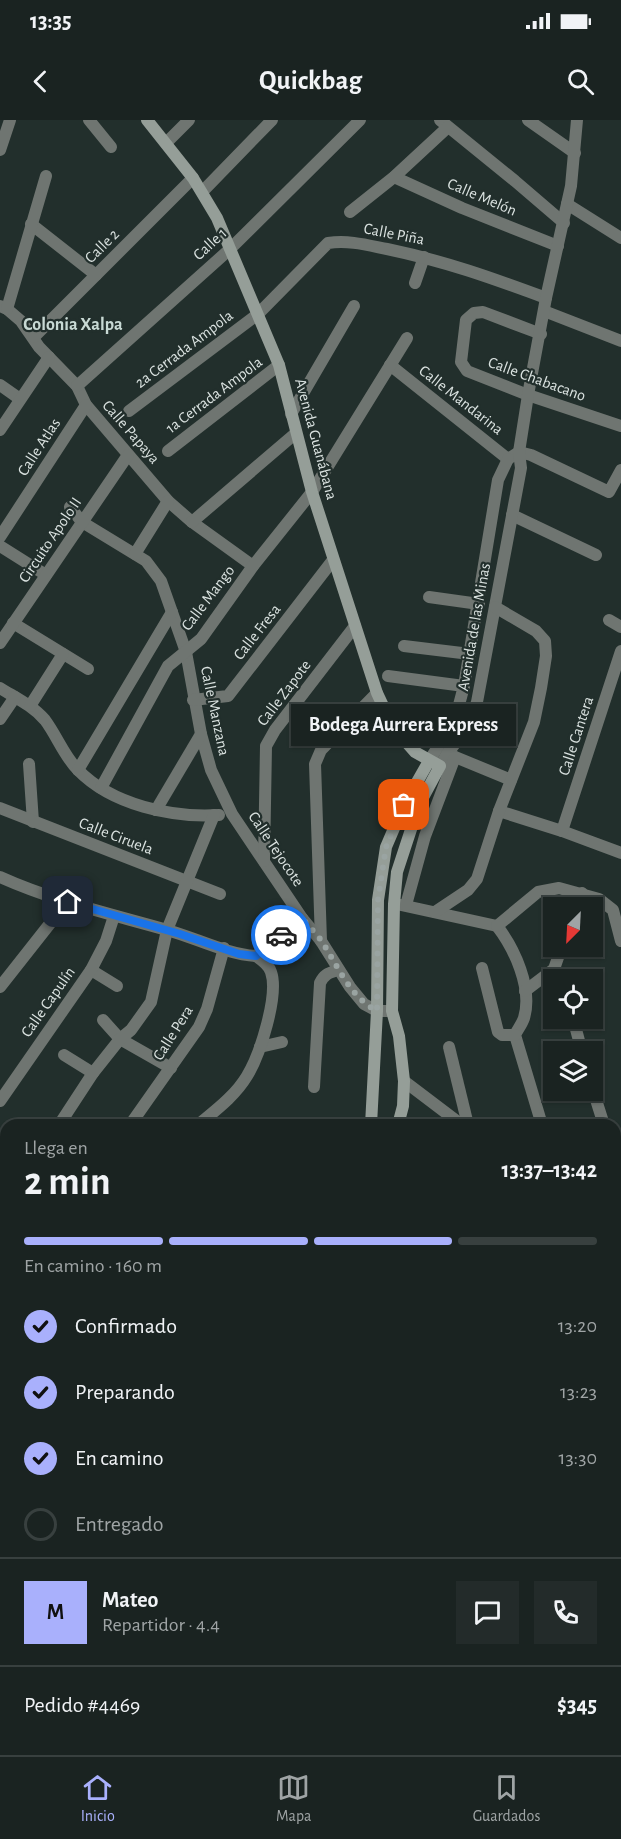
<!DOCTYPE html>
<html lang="es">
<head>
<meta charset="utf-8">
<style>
  body { margin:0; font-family:"Alegreya Sans",sans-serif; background:#232b2a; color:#f1f3f6; height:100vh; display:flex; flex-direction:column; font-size:22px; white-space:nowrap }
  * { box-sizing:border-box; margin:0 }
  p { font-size:20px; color:#9fa4a5 }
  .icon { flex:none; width:33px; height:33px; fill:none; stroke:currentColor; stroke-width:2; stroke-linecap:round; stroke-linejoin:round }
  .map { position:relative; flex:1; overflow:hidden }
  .details { position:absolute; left:0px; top:999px; width:621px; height:636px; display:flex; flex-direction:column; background:#1a2321; border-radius:18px 18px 0 0; box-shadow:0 2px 4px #0004,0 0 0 2px #38403f }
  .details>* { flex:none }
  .needle { width:39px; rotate:204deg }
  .tools { position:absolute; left:543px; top:777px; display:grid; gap:12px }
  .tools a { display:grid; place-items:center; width:60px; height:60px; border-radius:0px; background:#1a2321; box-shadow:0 2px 4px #0004,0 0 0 2px #38403f; font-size:30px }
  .pin { position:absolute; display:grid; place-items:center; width:51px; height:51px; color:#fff; margin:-26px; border-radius:12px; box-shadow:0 3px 9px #0006 }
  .courier { position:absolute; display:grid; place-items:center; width:60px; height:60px; margin:-30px; border:4px solid #1a73e8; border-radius:50%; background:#fff; color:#222; box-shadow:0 2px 8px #0007 }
  .bubble { position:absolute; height:42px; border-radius:0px; background:#1a2321; box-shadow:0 2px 4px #0004,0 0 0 2px #38403f; font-size:20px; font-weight:700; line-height:42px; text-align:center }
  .summary em { font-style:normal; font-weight:700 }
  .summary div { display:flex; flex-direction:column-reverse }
  .summary { display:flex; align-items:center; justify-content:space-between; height:102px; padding:0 24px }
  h1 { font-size:39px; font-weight:700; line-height:45px }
  .bar { display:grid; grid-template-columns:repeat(4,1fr); gap:9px 6px; align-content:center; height:72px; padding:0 24px }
  .bar i { height:8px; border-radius:4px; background:#38403f }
  .bar .selected { background:#a9b0fc }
  .bar p { grid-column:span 4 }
  .line { display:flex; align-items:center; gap:15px; padding:0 24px; border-top:2px solid #38403f }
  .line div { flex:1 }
  .round { display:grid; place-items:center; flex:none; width:63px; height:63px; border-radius:0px; background:#232b2a }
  ol { padding:0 24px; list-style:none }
  li { display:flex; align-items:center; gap:18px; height:66px }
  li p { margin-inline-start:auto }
  li .icon { padding:6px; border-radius:50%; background:#a9b0fc; color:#111; stroke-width:4 }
  li:last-child { color:#9fa4a5 }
  li i { width:33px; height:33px; border:3px solid #38403f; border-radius:50% }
  .status { display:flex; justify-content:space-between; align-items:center; height:42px; padding:0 30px; background:#1a2321; direction:ltr }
  .status svg { height:16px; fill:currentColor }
  header { display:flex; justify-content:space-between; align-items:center; height:78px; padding:0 24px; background:#1a2321; font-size:27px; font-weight:700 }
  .tab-bar { display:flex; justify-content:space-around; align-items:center; height:84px; border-top:2px solid #38403f; background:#1a2321; font-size:16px; color:#9fa4a5 }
  .tab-bar a { display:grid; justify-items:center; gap:3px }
  .tab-bar .selected { color:#a9b0fc }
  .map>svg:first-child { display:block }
  .green { fill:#243f17 }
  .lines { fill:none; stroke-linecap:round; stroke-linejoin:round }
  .street { stroke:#6f7571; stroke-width:12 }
  .secondary { stroke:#959e98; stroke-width:12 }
  .primary { stroke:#b3beb6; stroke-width:15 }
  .done { stroke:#9aa4a2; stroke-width:6; stroke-dasharray:0 10.8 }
  .route { stroke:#1a73e8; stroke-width:8 }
  .labels { text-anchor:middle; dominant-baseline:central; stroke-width:4.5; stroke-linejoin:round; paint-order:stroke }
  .street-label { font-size:16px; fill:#dbe3e1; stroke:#222f2c }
  .neighbourhood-label { font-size:18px; font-weight:bold; fill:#c8d9d4; stroke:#222f2c }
</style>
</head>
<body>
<div class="status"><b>13:35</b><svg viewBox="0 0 49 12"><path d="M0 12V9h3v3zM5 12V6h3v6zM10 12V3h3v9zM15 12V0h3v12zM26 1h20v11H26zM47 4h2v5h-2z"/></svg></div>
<header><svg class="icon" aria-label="back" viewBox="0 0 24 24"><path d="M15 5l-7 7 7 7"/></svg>Quickbag<svg class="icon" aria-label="search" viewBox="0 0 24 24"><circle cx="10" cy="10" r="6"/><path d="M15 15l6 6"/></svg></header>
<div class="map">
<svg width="621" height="1635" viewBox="0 0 621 1635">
  <rect width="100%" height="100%" fill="#222f2c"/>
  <path class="green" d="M0,1187H6V1392L0,1391Z"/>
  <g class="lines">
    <g class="street">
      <path d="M89,0L111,27"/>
      <path d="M440,0L515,61L564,103"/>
      <path d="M528,0L575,33"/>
      <path d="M166,23L189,0"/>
      <path d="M0,30L10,0"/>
      <path d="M394,57L462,88L558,126"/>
      <path d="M202,72L272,0"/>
      <path d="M567,84L621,118"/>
      <path d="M350,92L394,57L448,7"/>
      <path d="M31,104L96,155"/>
      <path d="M415,163L424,137"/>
      <path d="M0,186L7,189L21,201L39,227L77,266L86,285L168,381L192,402L253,446"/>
      <path d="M7,189L46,56"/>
      <path d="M544,191L621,221"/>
      <path d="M541,214L483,192L474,193L466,200L461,242L467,251L528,275L621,306"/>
      <path d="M34,217L193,58"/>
      <path d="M390,245L508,339L519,332L531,335L609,372L621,350"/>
      <path d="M0,265L20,279"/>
      <path d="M77,266L230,129L360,0"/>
      <path d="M129,291L258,194L328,123C349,120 367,125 387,129C445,141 492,158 546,178"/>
      <path d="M291,294L354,186"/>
      <path d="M0,310L49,237"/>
      <path d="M168,331L279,245"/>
      <path d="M70,387L82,402L146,441L161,461L186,532L201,614L211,650L232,694L302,798L321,821L350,867L364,884L377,891H392"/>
      <path d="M512,395L596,435"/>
      <path d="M192,402L296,313"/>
      <path d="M0,417L86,285"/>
      <path d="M0,426L46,455"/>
      <path d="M135,434L168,381"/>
      <path d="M429,477L479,484"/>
      <path d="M609,500L621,507"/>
      <path d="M13,503L88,549"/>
      <path d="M0,523L128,335"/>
      <path d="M404,526L470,534"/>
      <path d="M388,556L464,566"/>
      <path d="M0,568C16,578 33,586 45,600C57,616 64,636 78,650C112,685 172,698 219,695"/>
      <path d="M193,580L228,576L333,440"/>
      <path d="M30,586L63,534"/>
      <path d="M0,599L15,577"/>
      <path d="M448,634L511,660"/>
      <path d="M429,641L455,600L464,566L498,360L508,339"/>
      <path d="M29,644L33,702"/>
      <path d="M440,646L447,634L469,605L477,582L521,348L519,332L528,275L546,178L571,66L577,0"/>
      <path d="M78,650L172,492"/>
      <path d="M101,668L168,546L201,519L253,446L312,372L407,218"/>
      <path d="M0,688L220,774"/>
      <path d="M156,690L201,614"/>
      <path d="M499,691L562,711L621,733"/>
      <path d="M562,711L621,531"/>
      <path d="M264,741L266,626L275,610L355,506"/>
      <path d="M0,757C53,781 111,794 167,810C196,818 226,834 256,836L302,798"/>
      <path d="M401,785L497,806"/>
      <path d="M406,785L425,716L455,637"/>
      <path d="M577,788L582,773"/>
      <path d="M435,792L468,770L477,759L499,691L534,602L541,568L546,536L545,521L536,511L495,487"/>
      <path d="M497,806C514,828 533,868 524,898C522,904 518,909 515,915L542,1005"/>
      <path d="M497,806L538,772L559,768L599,779L613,790L621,821"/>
      <path d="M321,821L315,644L321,630L377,573"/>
      <path d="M482,848L498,912L502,915H515"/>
      <path d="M554,849L561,860"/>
      <path d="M91,850L117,866"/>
      <path d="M0,867L67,782"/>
      <path d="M525,871L554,849L562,826"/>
      <path d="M573,898L582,932"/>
      <path d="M103,900L120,919L171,948"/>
      <path d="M260,927L282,922"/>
      <path d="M449,927L468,1005"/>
      <path d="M64,935L93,953"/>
      <path d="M404,961L462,1005"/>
      <path d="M314,967L320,863C324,854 329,853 338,850"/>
      <path d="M592,967L604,1005"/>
      <path d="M0,981L91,850L106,821L114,796"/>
      <path d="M59,1005L93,953L120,919L131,910L151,882L167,810L214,695"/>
      <path d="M130,1005L199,907L207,889L224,828"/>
      <path d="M198,1005C216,990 235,976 247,956C260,935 279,875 271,852C269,845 262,840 256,836"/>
      <path d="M615,1039L621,1058"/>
      <path d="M615,1102L621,1094"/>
      <path d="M1,1112L6,1113"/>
      <path d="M615,1187L621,1178"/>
      <path d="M615,1229L621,1241"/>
      <path d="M615,1283L621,1272"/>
      <path d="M615,1308L621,1312"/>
      <path d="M615,1380L621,1385"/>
      <path d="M0,1400L6,1401"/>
      <path d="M267,1629L268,1635"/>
      <path d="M83,1635L85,1629"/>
      <path d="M330,1635L335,1629"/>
      <path d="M409,1635L413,1629"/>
    </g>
    <g class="secondary">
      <path d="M147,0L193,58L217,98L279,245L312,372L377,573L393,607L415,632L440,646L419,685L397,752L394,784L392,891L399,916L404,961L403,986L398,1005"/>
      <path d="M371,1005L377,891L378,780L386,727L404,685L429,641"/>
    </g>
    <g class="primary">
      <path d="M615,1531L621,1533"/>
      <path d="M0,1562L6,1558"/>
      <path d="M615,1563L621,1565"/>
      <path d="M0,1598L6,1594"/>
    </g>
  </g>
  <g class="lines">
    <path class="done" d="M281,815L302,798C308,805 315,813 321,820C338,846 349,876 377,891L378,780L386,727L404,685"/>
    <path class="route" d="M68,782L180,814L239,834L256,836L281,815"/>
  </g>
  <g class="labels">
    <g class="street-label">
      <text transform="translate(482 77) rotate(23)">Calle Melón</text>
      <text transform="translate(394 114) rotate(11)">Calle Piña</text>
      <text transform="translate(210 124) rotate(-43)">Calle 1</text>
      <text transform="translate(102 126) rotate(-45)">Calle 2</text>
      <text transform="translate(184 229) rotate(-37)">2a Cerrada Ampola</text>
      <text transform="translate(537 259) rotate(20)">Calle Chabacano</text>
      <text transform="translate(214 275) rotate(-37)">1a Cerrada Ampola</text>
      <text transform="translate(461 280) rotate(38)">Calle Mandarina</text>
      <text transform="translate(131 312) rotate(49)">Calle Papaya</text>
      <text transform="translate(316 319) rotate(75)">Avenida Guanábana</text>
      <text transform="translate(39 327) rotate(-57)">Calle Atlas</text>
      <text transform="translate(50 420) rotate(-56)">Circuito Apolo II</text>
      <text transform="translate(208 478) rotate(-53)">Calle Mango</text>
      <text transform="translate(474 507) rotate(-80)">Avenida de las Minas</text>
      <text transform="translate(257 512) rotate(-52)">Calle Fresa</text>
      <text transform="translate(284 573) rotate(-53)">Calle Zapote</text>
      <text transform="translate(215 591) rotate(78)">Calle Manzana</text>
      <text transform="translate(576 616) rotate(-72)">Calle Cantera</text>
      <text transform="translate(116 716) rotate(21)">Calle Ciruela</text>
      <text transform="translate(276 729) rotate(56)">Calle Tejocote</text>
      <text transform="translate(48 882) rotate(-55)">Calle Capulín</text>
      <text transform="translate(173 913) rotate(-58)">Calle Pera</text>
    </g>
    <g class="neighbourhood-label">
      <text x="73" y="205">Colonia Xalpa</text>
    </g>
  </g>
</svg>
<div class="tools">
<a><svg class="needle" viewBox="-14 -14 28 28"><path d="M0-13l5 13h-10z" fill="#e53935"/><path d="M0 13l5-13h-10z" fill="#9fa4a5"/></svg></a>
<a><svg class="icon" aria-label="locate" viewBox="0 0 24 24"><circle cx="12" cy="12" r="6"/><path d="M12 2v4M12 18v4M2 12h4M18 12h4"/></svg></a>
<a><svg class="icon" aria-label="layers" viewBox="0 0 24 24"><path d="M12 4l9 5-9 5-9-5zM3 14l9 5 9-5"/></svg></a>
</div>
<div class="pin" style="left:404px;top:685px;background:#ea580c"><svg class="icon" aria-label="bag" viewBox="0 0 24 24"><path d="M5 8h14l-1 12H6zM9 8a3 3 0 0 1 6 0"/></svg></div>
<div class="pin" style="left:68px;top:782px;background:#1f2937"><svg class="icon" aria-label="home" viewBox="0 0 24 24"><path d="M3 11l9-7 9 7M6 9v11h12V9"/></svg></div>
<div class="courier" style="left:281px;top:815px"><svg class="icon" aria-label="car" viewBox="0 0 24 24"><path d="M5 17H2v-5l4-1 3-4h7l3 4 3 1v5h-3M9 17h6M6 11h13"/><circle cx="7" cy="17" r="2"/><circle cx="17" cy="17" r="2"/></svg></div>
<div class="bubble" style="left:291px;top:584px;width:225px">Bodega Aurrera Express</div>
<section class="details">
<div class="summary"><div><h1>2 min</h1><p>Llega en</p></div><em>13:37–13:42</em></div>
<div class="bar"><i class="selected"></i><i class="selected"></i><i class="selected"></i><i></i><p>En camino · 160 m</p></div>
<ol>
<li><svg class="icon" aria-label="check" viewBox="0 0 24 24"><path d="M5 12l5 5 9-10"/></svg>Confirmado<p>13:20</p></li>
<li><svg class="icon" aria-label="check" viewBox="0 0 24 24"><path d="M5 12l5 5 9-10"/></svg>Preparando<p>13:23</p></li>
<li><svg class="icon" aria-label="check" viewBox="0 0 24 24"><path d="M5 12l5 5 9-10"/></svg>En camino<p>13:30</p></li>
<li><i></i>Entregado</li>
</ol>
<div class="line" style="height:108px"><b class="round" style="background:#a9b0fc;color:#111">M</b><div><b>Mateo</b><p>Repartidor · 4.4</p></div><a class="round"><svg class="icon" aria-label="chat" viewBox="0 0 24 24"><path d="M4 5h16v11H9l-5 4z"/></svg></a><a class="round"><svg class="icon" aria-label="phone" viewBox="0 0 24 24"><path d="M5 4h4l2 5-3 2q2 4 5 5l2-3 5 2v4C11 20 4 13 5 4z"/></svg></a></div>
<div class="line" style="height:78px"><div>Pedido #4469</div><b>$345</b></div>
</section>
</div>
<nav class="tab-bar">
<a class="selected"><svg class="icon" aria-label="home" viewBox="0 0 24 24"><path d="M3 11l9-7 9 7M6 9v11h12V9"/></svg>Inicio</a>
<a><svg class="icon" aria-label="map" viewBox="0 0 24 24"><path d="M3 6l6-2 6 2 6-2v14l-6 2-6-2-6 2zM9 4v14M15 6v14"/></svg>Mapa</a>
<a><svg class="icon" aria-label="saved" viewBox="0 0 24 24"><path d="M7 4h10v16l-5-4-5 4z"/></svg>Guardados</a>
</nav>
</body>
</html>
